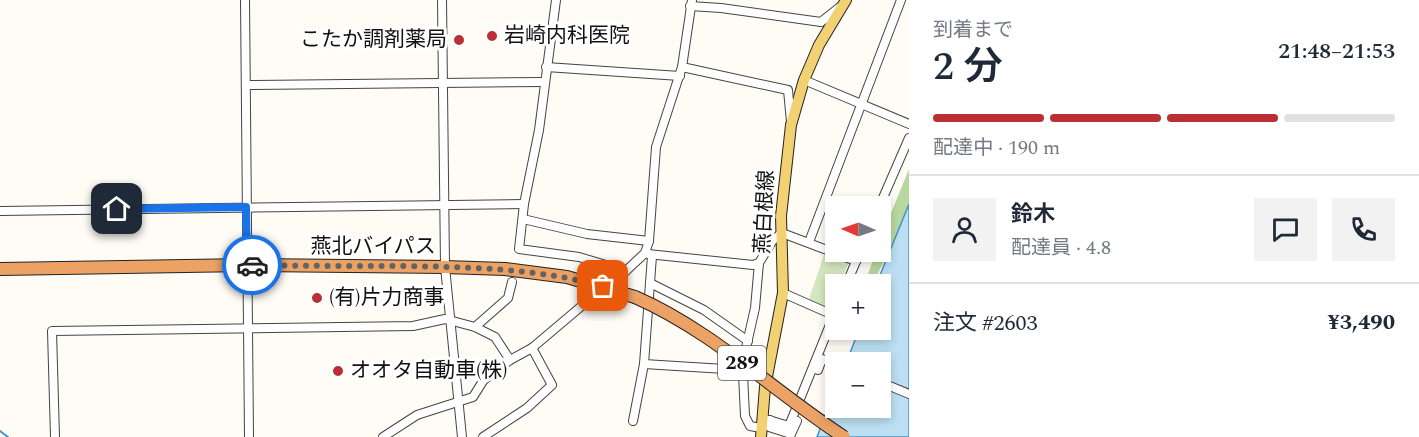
<!DOCTYPE html>
<html lang="ja">
<head>
<meta charset="utf-8">
<style>
  body { margin:0; font-family:Spectral,"Noto Sans JP",serif; background:#f2f2f3; color:#1f2937; height:100vh; display:flex; flex-direction:column; font-size:22px; white-space:nowrap }
  * { box-sizing:border-box; margin:0 }
  p { font-size:20px; color:#747a83 }
  .icon { flex:none; width:33px; height:33px; fill:none; stroke:currentColor; stroke-width:2; stroke-linecap:round; stroke-linejoin:round }
  .map { position:relative; flex:1; overflow:hidden }
  .drawer { display:flex; flex-direction:column; background:#fff; width:510px }
  .drawer>* { flex:none }
  .needle { width:39px; rotate:272deg }
  .buttons { position:absolute; left:825px; top:196px; display:grid; gap:12px }
  .buttons a { display:grid; place-items:center; width:66px; height:66px; border-radius:0px; background:#fff; box-shadow:0 3px 9px #0003; font-size:30px }
  .pin { position:absolute; display:grid; place-items:center; width:51px; height:51px; color:#fff; margin:-26px; border-radius:12px; box-shadow:0 3px 9px #0006 }
  .courier { position:absolute; display:grid; place-items:center; width:60px; height:60px; margin:-30px; border:4px solid #1a73e8; border-radius:50%; background:#fff; color:#222; box-shadow:0 2px 8px #0007 }
  .head em { font-style:normal; font-weight:600 }
  .head div { display:flex; flex-direction:column-reverse }
  .head { display:flex; align-items:center; justify-content:space-between; height:102px; padding:0 24px }
  h1 { font-size:39px; font-weight:600; line-height:45px }
  .bar { display:grid; grid-template-columns:repeat(4,1fr); gap:9px 6px; align-content:center; height:72px; padding:0 24px }
  .bar i { height:8px; border-radius:4px; background:#e0e1e3 }
  .bar .on { background:#ba2f36 }
  .bar p { grid-column:span 4 }
  .line { display:flex; align-items:center; gap:15px; padding:0 24px; border-top:2px solid #e0e1e3 }
  .line div { flex:1 }
  .round { display:grid; place-items:center; flex:none; width:63px; height:63px; border-radius:0px; background:#f2f2f3 }
  main { display:flex; flex:1; min-height:0 }
  .map>svg:first-child { display:block }
  .green { fill:#d4e8bf }
  .forest { fill:#b9d89f }
  .water { fill:#bcdff3; stroke:#4794c7; stroke-width:1.5 }
  .lines { fill:none; stroke-linecap:round; stroke-linejoin:round }
  .stream { stroke:#4794c7; stroke-width:2 }
  .minor-casing { stroke:#444; stroke-width:10 }
  .major-casing { stroke:#222; stroke-width:12 }
  .highway-casing { stroke:#222; stroke-width:14 }
  .minor { stroke:#fff; stroke-width:8 }
  .major { stroke:#f1d172; stroke-width:10 }
  .highway { stroke:#eca265; stroke-width:12 }
  .highway-bridge-casing { stroke:#222; stroke-width:14; stroke-linecap:butt }
  .highway-bridge { stroke:#eca265; stroke-width:12 }
  .done { stroke:#646361; stroke-width:6; stroke-dasharray:0 10.8 }
  .route { stroke:#1a73e8; stroke-width:8 }
  .poi-dot { fill:#ba2f36; stroke:#fff; stroke-width:2 }
  .labels { text-anchor:middle; dominant-baseline:central; stroke-width:6; stroke-linejoin:round; paint-order:stroke }
  .shield { fill:#fff; stroke:#585858; stroke-width:1.5 }
  .shield-label { font-size:20px; font-weight:bold; fill:#111 }
  .poi-label { font-size:21px; fill:#111; stroke:#fff; text-anchor:start }
  .street-label { font-size:21px; fill:#111; stroke:#fff }
</style>
</head>
<body>
<main>
<div class="map">
<svg width="909" height="437" viewBox="0 0 909 437">
  <rect width="100%" height="100%" fill="#fefcf5"/>
  <path class="green" d="M825,252L849,262L839,285H836L835,295L830,308L809,299Z"/>
  <path class="forest" d="M909,169V212L872,285H864L876,252H880L881,238Z"/>
  <path class="water" d="M909,204V437H817L835,389L836,408H880V363H846L859,330H880V285H876Z"/>
  <g class="lines">
    <path class="stream" d="M0,431L8,437"/>
    <defs>
      <g id="minor">
        <path d="M245,0L249,437"/>
        <path d="M442,0L445,267L462,437"/>
        <path d="M556,0L539,130L524,204L519,249L579,257L626,271"/>
        <path d="M690,6L721,8L821,22L840,7"/>
        <path d="M546,67L680,76"/>
        <path d="M682,67L788,90L791,122"/>
        <path d="M804,80L909,124"/>
        <path d="M246,85L544,82"/>
        <path d="M879,207L909,138"/>
        <path d="M0,211L524,204"/>
        <path d="M523,219L587,234L649,241"/>
        <path d="M809,242L901,0"/>
        <path d="M648,254L753,265L759,263"/>
        <path d="M615,281L645,253L649,241L656,147L682,67L692,0"/>
        <path d="M650,283L704,310L748,341"/>
        <path d="M846,285L860,252"/>
        <path d="M783,293L833,315"/>
        <path d="M475,327L508,298L512,282"/>
        <path d="M644,364L741,370"/>
        <path d="M818,370L822,359L836,364"/>
        <path d="M880,382L909,394"/>
        <path d="M762,418L789,426L836,310"/>
        <path d="M770,420L769,427L791,434L797,421"/>
        <path d="M633,421L644,364L652,256"/>
        <path d="M761,428L750,426L745,416L743,374L741,370L755,308L759,263L773,240L782,233L856,261"/>
        <path d="M55,437L52,331L413,326L445,319L475,327L495,337L510,360"/>
        <path d="M383,437L417,415L473,397L483,381L495,371L510,360L532,348L597,293"/>
        <path d="M483,437L527,408L552,385L532,348"/>
      </g>
      <path id="major" d="M761,437L765,387L783,293L781,216L791,125L804,80L819,45L846,0"/>
      <path id="highway" d="M0,269L247,265L445,267L505,269L567,277L635,297"/>
    </defs>
    <use href="#minor" class="minor-casing"/>
    <use href="#major" class="major-casing"/>
    <use href="#highway" class="highway-casing"/>
    <use href="#minor" class="minor"/>
    <use href="#major" class="major"/>
    <use href="#highway" class="highway"/>
    <defs>
      <path id="highway-bridge" d="M635,297C713,331 773,391 844,437"/>
    </defs>
    <use href="#highway-bridge" class="highway-bridge-casing"/>
    <use href="#highway-bridge" class="highway-bridge"/>
  </g>
  <g class="lines">
    <path class="done" d="M252,265C301,266 350,266 399,266C470,267 533,268 603,286"/>
    <path class="route" d="M117,209L246,207L247,265H252"/>
  </g>
  <g class="poi-dot">
    <circle cx="492" cy="36" r="6"/>
    <circle cx="459" cy="40" r="6"/>
    <circle cx="317" cy="298" r="6"/>
    <circle cx="338" cy="371" r="6"/>
  </g>
  <g class="labels">
    <rect class="shield" x="718" y="346" width="48" height="34" rx="4.5"/>
    <g class="shield-label">
      <text x="742" y="363">289</text>
    </g>
    <g class="poi-label">
      <text x="504" y="36">岩崎内科医院</text>
      <text x="447" y="40" text-anchor="end">こたか調剤薬局</text>
      <text x="329" y="298">(有)片力商事</text>
      <text x="350" y="371">オオタ自動車(株)</text>
    </g>
    <g class="street-label">
      <text transform="translate(765 212) rotate(-87)">燕白根線</text>
      <text x="373" y="247">燕北バイパス</text>
    </g>
  </g>
</svg>
<div class="buttons">
<a><svg class="needle" viewBox="-14 -14 28 28"><path d="M0-13l5 13h-10z" fill="#e53935"/><path d="M0 13l5-13h-10z" fill="#747a83"/></svg></a>
<a>+</a>
<a>−</a>
</div>
<div class="pin" style="left:603px;top:286px;background:#ea580c"><svg class="icon" aria-label="bag" viewBox="0 0 24 24"><path d="M5 8h14l-1 12H6zM9 8a3 3 0 0 1 6 0"/></svg></div>
<div class="pin" style="left:117px;top:209px;background:#1f2937"><svg class="icon" aria-label="home" viewBox="0 0 24 24"><path d="M3 11l9-7 9 7M6 9v11h12V9"/></svg></div>
<div class="courier" style="left:252px;top:265px"><svg class="icon" aria-label="car" viewBox="0 0 24 24"><path d="M5 17H2v-5l4-1 3-4h7l3 4 3 1v5h-3M9 17h6M6 11h13"/><circle cx="7" cy="17" r="2"/><circle cx="17" cy="17" r="2"/></svg></div>
</div>
<section class="drawer">
<div class="head"><div><h1>2 分</h1><p>到着まで</p></div><em>21:48–21:53</em></div>
<div class="bar"><i class="on"></i><i class="on"></i><i class="on"></i><i></i><p>配達中 · 190 m</p></div>
<div class="line" style="height:108px"><a class="round"><svg class="icon" aria-label="person" viewBox="0 0 24 24"><circle cx="12" cy="8" r="4"/><path d="M4 21q1-7 8-7t8 7"/></svg></a><div><b>鈴木</b><p>配達員 · 4.8</p></div><a class="round"><svg class="icon" aria-label="chat" viewBox="0 0 24 24"><path d="M4 5h16v11H9l-5 4z"/></svg></a><a class="round"><svg class="icon" aria-label="phone" viewBox="0 0 24 24"><path d="M5 4h4l2 5-3 2q2 4 5 5l2-3 5 2v4C11 20 4 13 5 4z"/></svg></a></div>
<div class="line" style="height:78px"><div>注文 #2603</div><b>¥3,490</b></div>
</section>
</main>
</body>
</html>
